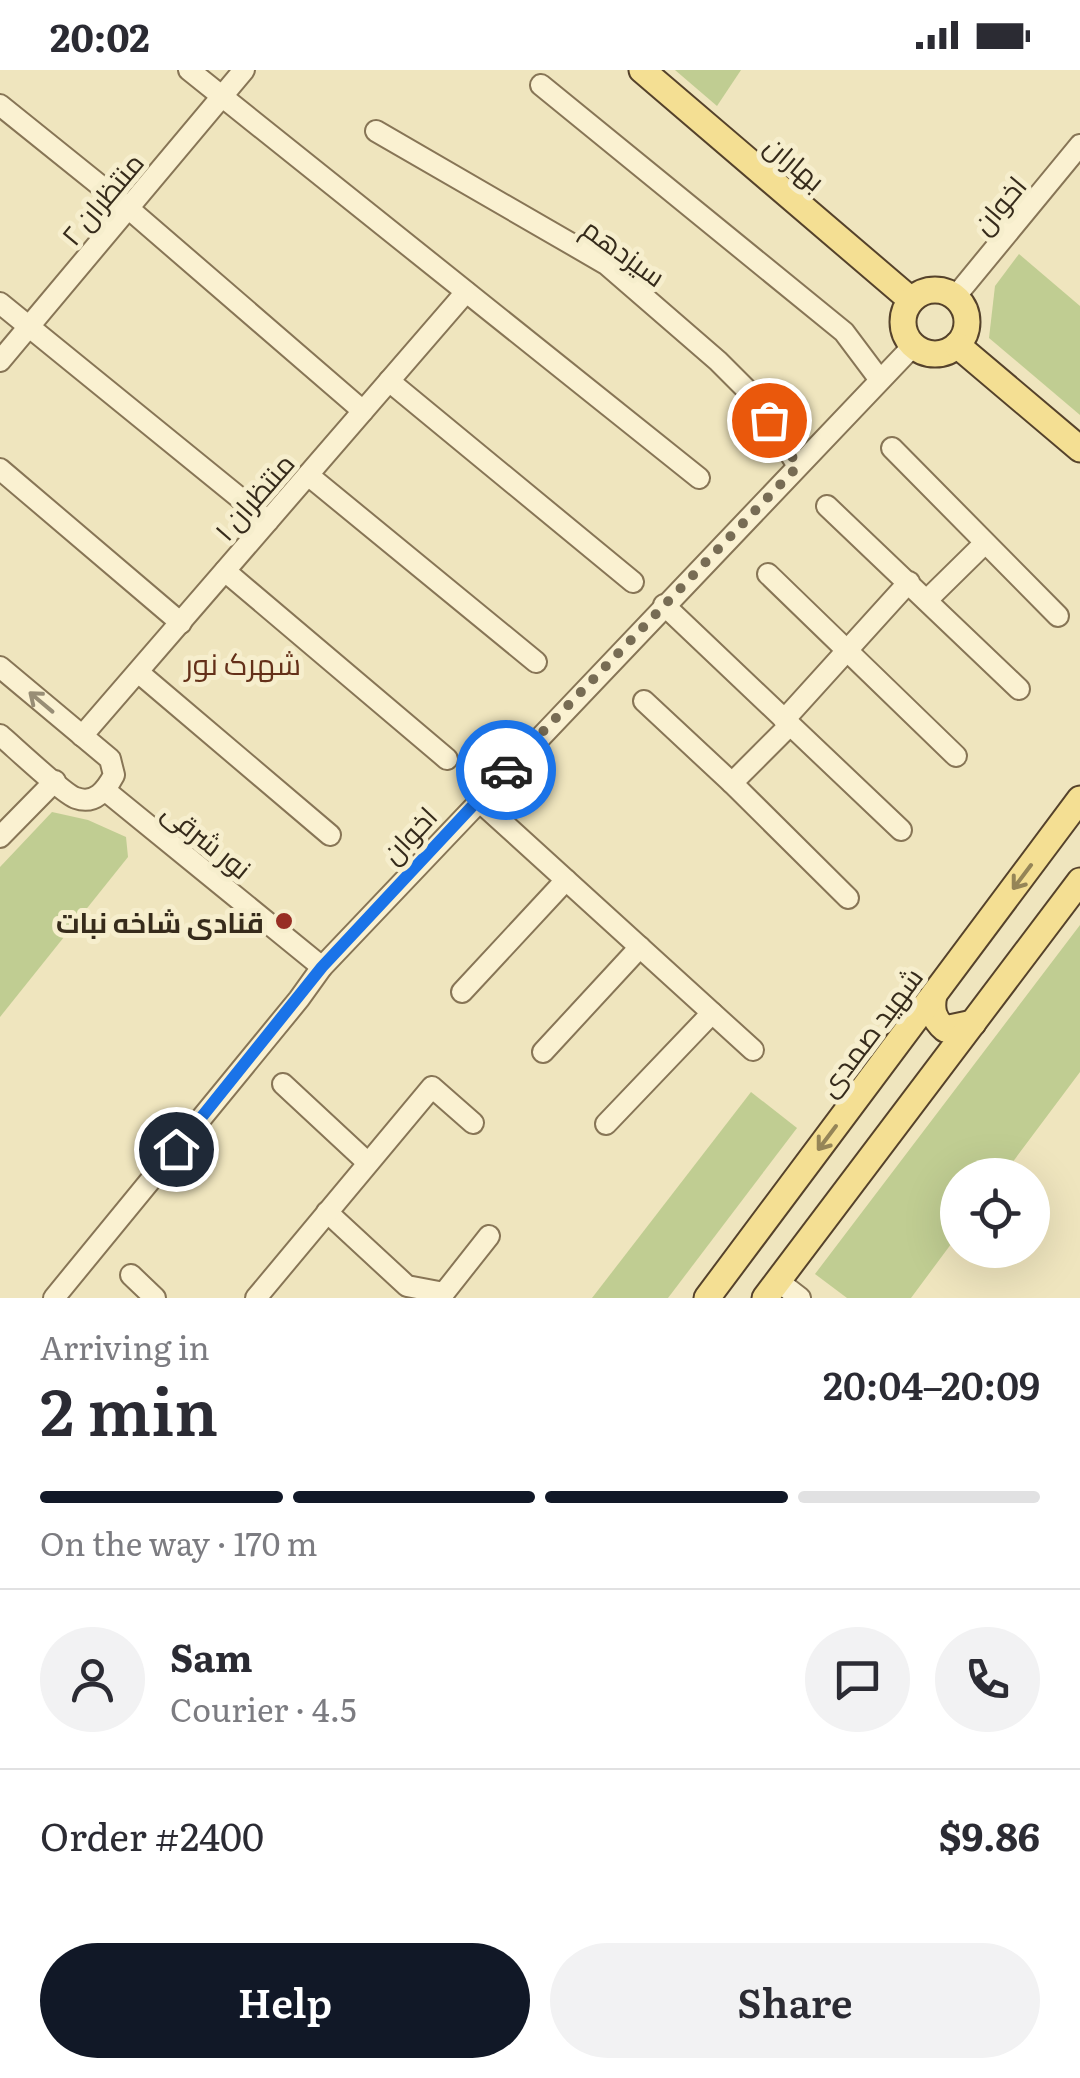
<!DOCTYPE html>
<html lang="en">
<head>
<meta charset="utf-8">
<style>
  body { margin:0; font-family:Literata,Cairo,serif; background:#f2f2f3; color:#2b2b33; height:100vh; display:flex; flex-direction:column; font-size:38px; white-space:nowrap }
  * { box-sizing:border-box; margin:0 }
  p { font-size:32px; color:#7c7c81 }
  .icon { flex:none; width:55px; height:55px; fill:none; stroke:currentColor; stroke-width:2; stroke-linecap:round; stroke-linejoin:round }
  .map { position:relative; height:1228px; overflow:hidden }
  .panel { display:flex; flex-direction:column; background:#fff; flex:1 }
  .panel>* { flex:none }
  .fabs { position:absolute; left:940px; top:1088px; display:grid; gap:20px }
  .fabs a { display:grid; place-items:center; width:110px; height:110px; border-radius:50%; background:#fff; box-shadow:0 10px 40px #0002; font-size:50px }
  .pin { position:absolute; display:grid; place-items:center; width:85px; height:85px; color:#fff; margin:-42px; border:5px solid #fff; border-radius:50%; box-shadow:0 2px 10px #0007 }
  .courier { position:absolute; display:grid; place-items:center; width:100px; height:100px; margin:-50px; border:8px solid #1a73e8; border-radius:50%; background:#fff; color:#222; box-shadow:0 2px 12px #0007 }
  .summary em { font-style:normal; font-weight:600 }
  .summary div { display:flex; flex-direction:column-reverse }
  .summary { display:flex; align-items:center; justify-content:space-between; height:170px; padding:0 40px }
  h1 { font-size:65px; font-weight:600; line-height:75px }
  .bar { display:grid; grid-template-columns:repeat(4,1fr); gap:15px 10px; align-content:center; height:120px; padding:0 40px }
  .bar i { height:12px; border-radius:8px; background:#e1e1e2 }
  .bar .current { background:#111827 }
  .bar p { grid-column:span 4 }
  .line { display:flex; align-items:center; gap:25px; padding:0 40px; border-top:2px solid #e1e1e2 }
  .line div { flex:1 }
  .round { display:grid; place-items:center; flex:none; width:105px; height:105px; border-radius:52px; background:#f2f2f3 }
  .cta { display:flex; gap:20px; margin-top:auto; padding:20px 40px }
  .cta a { flex:1; height:115px; border-radius:60px; background:#111827; color:#fff; font-size:40px; font-weight:600; line-height:115px; text-align:center }
  .cta a+a { background:#f2f2f3; color:#2b2b33 }
  .status { display:flex; justify-content:space-between; align-items:center; height:70px; padding:0 50px; background:#fff; direction:ltr }
  .status svg { height:28px; fill:currentColor }
  .map>svg:first-child { display:block }
  .green { fill:#c0cd92 }
  .lines { fill:none; stroke-linecap:round; stroke-linejoin:round }
  .minor-casing { stroke:#877556; stroke-width:24 }
  .major-casing { stroke:#55422b; stroke-width:29 }
  .minor { stroke:#faf1d1; stroke-width:20 }
  .major { stroke:#f4df93; stroke-width:25 }
  .oneway { stroke:#988e76 }
  .oneway2 { stroke:#958557 }
  .done { stroke:#776c54; stroke-width:10; stroke-dasharray:0 18 }
  .route { stroke:#1a73e8; stroke-width:12 }
  .poi-dot { fill:#982e24; stroke:#f6eecd; stroke-width:4 }
  .labels { text-anchor:middle; dominant-baseline:central; stroke-width:10; stroke-linejoin:round; paint-order:stroke }
  .street-label { font-size:28px; fill:#362b1b; stroke:#f6eecd }
  .poi-label { font-size:28px; font-weight:bold; fill:#362b1b; stroke:#f6eecd; text-anchor:end }
  .neighbourhood-label { font-size:30px; fill:#643019; stroke:#f6eecd }
</style>
</head>
<body>
<div class="status"><b>20:02</b><svg viewBox="0 0 49 12"><path d="M0 12V9h3v3zM5 12V6h3v6zM10 12V3h3v9zM15 12V0h3v12zM26 1h20v11H26zM47 4h2v5h-2z"/></svg></div>
<div class="map">
<svg width="1080" height="1228" viewBox="0 0 1080 1228">
  <rect width="100%" height="100%" fill="#efe5be"/>
  <g class="green">
    <path d="M675,0H741L717,36Z"/>
    <path d="M1019,184L1080,236V345L989,268L995,216Z"/>
    <path d="M52,742L88,750L126,767L128,787L0,947V797Z"/>
    <path d="M1080,855V1002L1003,1105H958L957,1166L911,1228H847L815,1204Z"/>
    <path d="M751,1022L797,1058L668,1228H592Z"/>
  </g>
  <g class="lines">
    <defs>
      <g id="minor">
        <path d="M189,0L699,408"/>
        <path d="M541,15L844,262L880,310"/>
        <path d="M0,35L128,138L363,341"/>
        <path d="M376,61L606,194L718,291L755,328L798,396"/>
        <path d="M955,227L1080,75"/>
        <path d="M0,233L268,451"/>
        <path d="M0,291L244,0"/>
        <path d="M389,311L633,512"/>
        <path d="M892,378L1058,546"/>
        <path d="M0,399L181,553"/>
        <path d="M308,405L536,592"/>
        <path d="M827,436L1019,619"/>
        <path d="M225,501L447,689"/>
        <path d="M768,504L956,686"/>
        <path d="M927,530L985,473"/>
        <path d="M664,535L901,760"/>
        <path d="M0,597L110,689L114,705C106,720 95,735 76,728C65,725 13,676 0,665"/>
        <path d="M138,602L330,765"/>
        <path d="M644,631L732,713L848,828"/>
        <path d="M784,650L909,512"/>
        <path d="M82,666L466,222"/>
        <path d="M732,713L790,655"/>
        <path d="M106,721L322,897"/>
        <path d="M478,730L753,980"/>
        <path d="M0,767L55,711"/>
        <path d="M462,922L566,810"/>
        <path d="M543,982L640,877"/>
        <path d="M283,1014L368,1093"/>
        <path d="M606,1054L712,943"/>
        <path d="M327,1142L407,1216L444,1223L489,1166"/>
        <path d="M131,1205L155,1228"/>
        <path d="M778,1211L800,1228"/>
        <path d="M54,1228L299,929L322,897L913,276"/>
        <path d="M256,1228L432,1017L473,1053"/>
      </g>
      <g id="major">
        <path d="M642,0L911,230"/>
        <circle cx="935" cy="252" r="32"/>
        <path d="M957,275L1080,379"/>
        <path d="M934,925C931,939 933,949 945,959L973,953"/>
        <path d="M707,1228L1080,729"/>
        <path d="M765,1228L1080,811"/>
      </g>
    </defs>
    <use href="#minor" class="minor-casing"/>
    <use href="#major" class="major-casing"/>
    <use href="#minor" class="minor"/>
    <use href="#major" class="major"/>
  </g>
  <defs><path id="oneway-shaft" d="M-6 0H5M1.5-3L5.5 0L1.5 3" fill="none" stroke-width="1.6" stroke-linecap="round" stroke-linejoin="round" transform="scale(2.5)"/></defs>
  <use class="oneway" href="#oneway-shaft" transform="translate(41 632) rotate(-140)"/>
  <g class="oneway2">
    <use href="#oneway-shaft" transform="translate(1022 807) rotate(127)"/>
    <use href="#oneway-shaft" transform="translate(827 1068) rotate(127)"/>
  </g>
  <g class="lines">
    <path class="done" d="M506,700L798,396L769,350"/>
    <path class="route" d="M176,1079L322,897L506,700"/>
  </g>
  <circle class="poi-dot" cx="284" cy="851" r="10"/>
  <g class="labels">
    <g class="street-label">
      <text transform="translate(796 92) rotate(40)">بهاران</text>
      <text transform="translate(101 128) rotate(-50)">منتظران ۲</text>
      <text transform="translate(998 134) rotate(-50)">اخوان</text>
      <text transform="translate(625 181) rotate(36)">سیزدهم</text>
      <text transform="translate(253 426) rotate(-49)">منتظران ۱</text>
      <text transform="translate(408 764) rotate(-47)">اخوان</text>
      <text transform="translate(208 769) rotate(39)">نور شرقی</text>
      <text transform="translate(869 961) rotate(-53)">شهید صمدی</text>
    </g>
    <g class="poi-label">
      <text x="264" y="851">قنادی شاخه نبات</text>
    </g>
    <g class="neighbourhood-label">
      <text x="243" y="592">شهرک نور</text>
    </g>
  </g>
</svg>
<div class="fabs">
<a><svg class="icon" aria-label="locate" viewBox="0 0 24 24"><circle cx="12" cy="12" r="6"/><path d="M12 2v4M12 18v4M2 12h4M18 12h4"/></svg></a>
</div>
<div class="pin" style="left:769px;top:350px;background:#ea580c"><svg class="icon" aria-label="bag" viewBox="0 0 24 24"><path d="M5 8h14l-1 12H6zM9 8a3 3 0 0 1 6 0"/></svg></div>
<div class="pin" style="left:176px;top:1079px;background:#1f2937"><svg class="icon" aria-label="home" viewBox="0 0 24 24"><path d="M3 11l9-7 9 7M6 9v11h12V9"/></svg></div>
<div class="courier" style="left:506px;top:700px"><svg class="icon" aria-label="car" viewBox="0 0 24 24"><path d="M5 17H2v-5l4-1 3-4h7l3 4 3 1v5h-3M9 17h6M6 11h13"/><circle cx="7" cy="17" r="2"/><circle cx="17" cy="17" r="2"/></svg></div>
</div>
<section class="panel">
<div class="summary"><div><h1>2 min</h1><p>Arriving in</p></div><em>20:04–20:09</em></div>
<div class="bar"><i class="current"></i><i class="current"></i><i class="current"></i><i></i><p>On the way · 170 m</p></div>
<div class="line" style="height:180px"><a class="round"><svg class="icon" aria-label="person" viewBox="0 0 24 24"><circle cx="12" cy="8" r="4"/><path d="M4 21q1-7 8-7t8 7"/></svg></a><div><b>Sam</b><p>Courier · 4.5</p></div><a class="round"><svg class="icon" aria-label="chat" viewBox="0 0 24 24"><path d="M4 5h16v11H9l-5 4z"/></svg></a><a class="round"><svg class="icon" aria-label="phone" viewBox="0 0 24 24"><path d="M5 4h4l2 5-3 2q2 4 5 5l2-3 5 2v4C11 20 4 13 5 4z"/></svg></a></div>
<div class="line" style="height:130px"><div>Order #2400</div><b>$9.86</b></div>
<div class="cta"><a>Help</a><a>Share</a></div>
</section>
</body>
</html>
